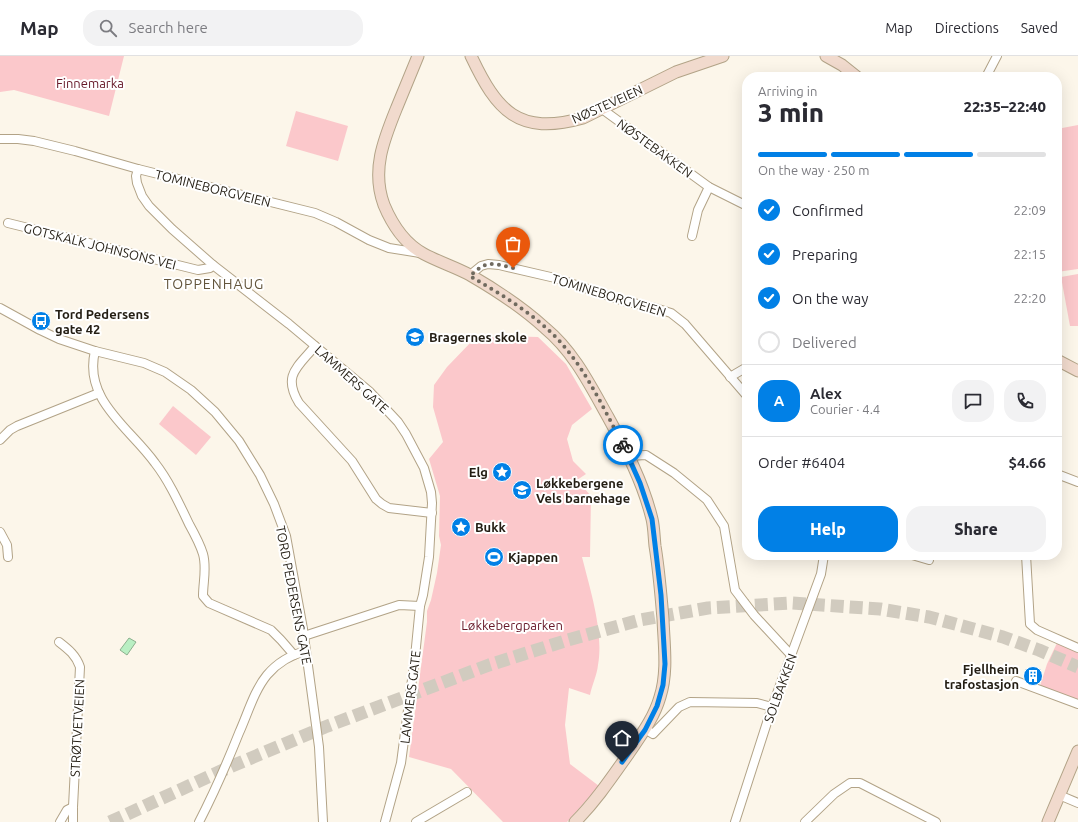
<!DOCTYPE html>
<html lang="en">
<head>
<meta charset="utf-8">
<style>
  body { margin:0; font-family:Ubuntu,sans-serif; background:#f2f2f3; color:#2b2b33; height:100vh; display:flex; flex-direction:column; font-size:15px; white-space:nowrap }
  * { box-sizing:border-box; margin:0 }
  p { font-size:13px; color:#7c7c81 }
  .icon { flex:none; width:22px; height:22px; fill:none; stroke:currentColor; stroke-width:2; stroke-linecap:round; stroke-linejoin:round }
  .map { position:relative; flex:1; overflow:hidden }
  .panel { position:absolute; left:742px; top:16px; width:320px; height:488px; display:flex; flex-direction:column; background:#fff; border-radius:16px; box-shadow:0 4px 16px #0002 }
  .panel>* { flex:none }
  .pin { position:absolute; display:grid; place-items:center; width:34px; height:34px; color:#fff; margin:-41px -17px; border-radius:50% 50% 50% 0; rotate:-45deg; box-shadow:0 0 4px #0007 }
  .pin .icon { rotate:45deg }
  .courier { position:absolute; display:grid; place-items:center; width:40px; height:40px; margin:-20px; border:3px solid #0180e6; border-radius:50%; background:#fff; color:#222; box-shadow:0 1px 5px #0007 }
  .head em { font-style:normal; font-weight:800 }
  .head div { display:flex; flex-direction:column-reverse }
  .head { display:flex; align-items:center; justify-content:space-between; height:68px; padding:0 16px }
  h1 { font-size:26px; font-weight:800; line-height:30px }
  .bar { display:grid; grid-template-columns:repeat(4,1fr); gap:6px 4px; align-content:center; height:48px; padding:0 16px }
  .bar i { height:5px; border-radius:3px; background:#e1e1e2 }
  .bar .on { background:#0180e6 }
  .bar p { grid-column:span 4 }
  .line { display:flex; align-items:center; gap:10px; padding:0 16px; border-top:1px solid #e1e1e2 }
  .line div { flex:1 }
  .round { display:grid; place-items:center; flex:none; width:42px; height:42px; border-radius:16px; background:#f2f2f3 }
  ol { padding:0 16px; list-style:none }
  li { display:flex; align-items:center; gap:12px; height:44px }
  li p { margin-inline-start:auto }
  li .icon { padding:4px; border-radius:50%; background:#0180e6; color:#fff; stroke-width:4 }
  li:last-child { color:#7c7c81 }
  li i { width:22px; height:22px; border:2px solid #e1e1e2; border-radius:50% }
  .button { display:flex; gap:8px; margin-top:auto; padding:8px 16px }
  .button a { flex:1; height:46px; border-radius:16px; background:#0180e6; color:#fff; font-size:16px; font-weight:800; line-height:46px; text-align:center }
  .button a+a { background:#f2f2f3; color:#2b2b33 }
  header { display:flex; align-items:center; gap:24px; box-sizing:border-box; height:56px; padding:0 20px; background:#fff; border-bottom:1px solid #e1e1e2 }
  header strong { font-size:19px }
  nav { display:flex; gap:22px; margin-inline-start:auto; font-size:14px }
  .search { width:280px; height:36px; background:#f2f2f3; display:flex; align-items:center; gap:10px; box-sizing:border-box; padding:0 14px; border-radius:16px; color:#7c7c81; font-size:15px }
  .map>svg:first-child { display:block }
  .green { fill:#fbc8cb }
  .water { fill:#b9efc3; stroke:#8cb08e }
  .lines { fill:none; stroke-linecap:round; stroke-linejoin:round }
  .primary-tunnel { stroke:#d1cbbf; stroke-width:13; stroke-dasharray:13 6; stroke-linecap:butt }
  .minor-casing { stroke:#b2a387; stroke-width:10 }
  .secondary-casing { stroke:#b2a387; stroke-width:13 }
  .minor { stroke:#fff; stroke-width:8 }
  .secondary { stroke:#f1dacd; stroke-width:11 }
  .done { stroke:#706a5f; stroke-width:4; stroke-dasharray:0 7.2 }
  .route { stroke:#0180e6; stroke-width:5 }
  .labels { text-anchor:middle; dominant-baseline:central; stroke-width:4; stroke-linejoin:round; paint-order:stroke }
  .park-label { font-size:13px; fill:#661727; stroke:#fff }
  .street-label { font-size:13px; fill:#241e14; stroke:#fff }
  .poi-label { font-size:13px; font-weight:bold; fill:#241e14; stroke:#fff; text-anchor:start }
  .neighbourhood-label { font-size:14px; letter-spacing:1px; fill:#63553c; stroke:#fff }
</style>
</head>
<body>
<header>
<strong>Map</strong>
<div class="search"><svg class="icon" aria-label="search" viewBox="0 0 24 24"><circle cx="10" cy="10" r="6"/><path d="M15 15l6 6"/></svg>Search here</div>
<nav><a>Map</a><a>Directions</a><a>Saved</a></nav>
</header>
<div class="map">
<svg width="1078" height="766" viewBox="0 0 1078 766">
  <rect width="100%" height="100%" fill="#fcf6ea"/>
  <g class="green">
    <path d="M0,0H124L109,60L14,34L0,36Z"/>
    <path d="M296,55L348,70L338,105L286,90Z"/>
    <path d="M1078,69V213L1057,216V73Z"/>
    <path d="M1078,218V270H1070L1061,221Z"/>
    <path d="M500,280L538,281L566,308L592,353L572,369L567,383L573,405L586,418L577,424L591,440L590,501H582C590,533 604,576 598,609C597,619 592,629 590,639L569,632L565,669L570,708L599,730L567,766H503L451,713L409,701L427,566V555L431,544L437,517L441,489L439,480L440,440L429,403L443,386L433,351L434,329L447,311L473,284Z"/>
    <path d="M173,350L211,381L196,399L159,368Z"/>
    <path d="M1057,587L1078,596V644L1040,630L1047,608Z"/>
  </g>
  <path class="water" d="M129,582L136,586L127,599L120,594Z"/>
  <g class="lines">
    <path class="primary-tunnel" d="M110,766L232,710L325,671L489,609L568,584L640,564L708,552L792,547L880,553L929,561L1003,581L1039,594L1078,611"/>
    <defs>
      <g id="minor">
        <path d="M986,21L997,0"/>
        <path d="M602,53L709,131L747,150"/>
        <path d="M0,83H18L34,85L75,95L138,113L315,157L336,166L369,184L389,192L420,197"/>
        <path d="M138,113L136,120L137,127L142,140L149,150L172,173L213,209L289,268L369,335L398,366L406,378L424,412L431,436L432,447L429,501L423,539L420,550L415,601L401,707L385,766"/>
        <path d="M8,167L198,214L210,212L213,209"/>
        <path d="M692,180L698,154L709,131"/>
        <path d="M470,219L481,210L488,208L499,209L555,222L624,245L655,252L671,257L685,268L747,340"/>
        <path d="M0,252L40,274L59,283L95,295L144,307L165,316L191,334L215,356L239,385L260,419L274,448L286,480L303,573L319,691L323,766"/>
        <path d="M315,290C298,311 282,319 299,347L352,405L376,443L382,448L389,452L432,457"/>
        <path d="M95,295C83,344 130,372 155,407C169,425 179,447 189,468C194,477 200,488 203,498C207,512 203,526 203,540L209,547L271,574L281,584L294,599"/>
        <path d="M730,321L747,311"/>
        <path d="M0,384L10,374L17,370L99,337"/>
        <path d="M629,400L646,399L674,417L707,444L724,470L735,534L754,559L791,599"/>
        <path d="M1057,418L1078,426"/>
        <path d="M0,476L7,489L8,501"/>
        <path d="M912,499L929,504L928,499"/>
        <path d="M1026,499L1030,568L1037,574L1078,592"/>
        <path d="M304,580L399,549L420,550"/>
        <path d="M59,586C68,593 76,599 80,611L73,751V766"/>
        <path d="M1016,625L1078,648"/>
        <path d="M645,673L653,678L679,651L690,646L757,647L772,651"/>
        <path d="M1059,739L1078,747"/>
        <path d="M60,766L67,754L73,751"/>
        <path d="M199,766C214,737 227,707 239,677C248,657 254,635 267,619C278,606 290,599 306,595"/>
        <path d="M416,766L467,736"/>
        <path d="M735,766L772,651L821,518L824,499"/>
        <path d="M805,766L834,738L850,727H860L936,766"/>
      </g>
      <g id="secondary">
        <path d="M418,0C411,17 404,34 397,51C384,83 371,114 384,149C392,168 405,188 424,198C439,206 455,211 470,219C496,234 522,251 545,272C574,296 590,329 608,361C626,394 643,426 652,463C654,471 654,481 655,490C659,514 661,539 663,563C664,589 668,616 660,641C654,662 641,679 629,697C612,721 596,745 575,766"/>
        <path d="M471,0C497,55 518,80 583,62L676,16L723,0"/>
        <path d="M826,0L842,9L857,21"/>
        <path d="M1057,304L1078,315"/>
        <path d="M1048,766L1078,695"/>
      </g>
    </defs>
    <use href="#minor" class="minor-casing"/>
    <use href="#secondary" class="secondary-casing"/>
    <use href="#minor" class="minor"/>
    <use href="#secondary" class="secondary"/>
  </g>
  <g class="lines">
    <path class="done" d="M513,212C491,207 487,204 470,220C502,239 538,260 563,289C588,318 605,355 623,389"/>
    <path class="route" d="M622,706L645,674L657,650L663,629L665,608L661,539L652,463L640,427L623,389"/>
  </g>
  <defs>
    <symbol id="bus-disc" viewBox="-11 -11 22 22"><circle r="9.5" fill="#0180e6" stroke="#fff"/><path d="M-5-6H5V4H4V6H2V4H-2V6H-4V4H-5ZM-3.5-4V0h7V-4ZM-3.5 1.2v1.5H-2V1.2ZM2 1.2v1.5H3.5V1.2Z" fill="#fff"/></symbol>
    <symbol id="school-disc" viewBox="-11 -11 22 22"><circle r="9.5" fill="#0180e6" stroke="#fff"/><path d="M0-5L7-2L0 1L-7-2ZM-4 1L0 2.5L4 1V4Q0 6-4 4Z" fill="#fff"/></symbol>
    <symbol id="sight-disc" viewBox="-11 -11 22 22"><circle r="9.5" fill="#0180e6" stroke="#fff"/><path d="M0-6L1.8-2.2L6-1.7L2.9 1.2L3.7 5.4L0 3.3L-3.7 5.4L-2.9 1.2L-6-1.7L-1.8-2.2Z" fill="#fff"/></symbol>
    <symbol id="stadium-disc" viewBox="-11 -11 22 22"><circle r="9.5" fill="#0180e6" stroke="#fff"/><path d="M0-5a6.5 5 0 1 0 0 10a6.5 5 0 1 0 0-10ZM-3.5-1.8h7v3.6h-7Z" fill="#fff"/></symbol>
    <symbol id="building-disc" viewBox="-11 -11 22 22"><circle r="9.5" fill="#0180e6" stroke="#fff"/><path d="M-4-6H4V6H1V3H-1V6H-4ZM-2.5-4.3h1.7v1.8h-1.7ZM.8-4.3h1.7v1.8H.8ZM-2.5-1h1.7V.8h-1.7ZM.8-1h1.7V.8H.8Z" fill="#fff"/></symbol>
  </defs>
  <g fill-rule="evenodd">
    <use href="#bus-disc" x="30" y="254" width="22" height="22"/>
    <use href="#school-disc" x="404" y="270" width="22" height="22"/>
    <use href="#sight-disc" x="491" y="405" width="22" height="22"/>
    <use href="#school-disc" x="511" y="423" width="22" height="22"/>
    <use href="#sight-disc" x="450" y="460" width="22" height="22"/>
    <use href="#stadium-disc" x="483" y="490" width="22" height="22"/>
    <use href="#building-disc" x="1022" y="609" width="22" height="22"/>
  </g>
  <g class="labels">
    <g class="park-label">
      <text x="90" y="27">Finnemarka</text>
      <text x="512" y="569">Løkkebergparken</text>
    </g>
    <g class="street-label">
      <text transform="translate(607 48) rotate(-24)">NØSTEVEIEN</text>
      <text transform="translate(655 92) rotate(36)">NØSTEBAKKEN</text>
      <text transform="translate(213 132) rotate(14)">TOMINEBORGVEIEN</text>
      <text transform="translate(100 190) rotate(14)">GOTSKALK JOHNSONS VEI</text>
      <text transform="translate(609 239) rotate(17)">TOMINEBORGVEIEN</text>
      <text transform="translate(352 323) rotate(42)">LAMMERS GATE</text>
      <text transform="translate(294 539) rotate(79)">TORD PEDERSENS GATE</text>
      <text transform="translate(780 632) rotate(-70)">SOLBAKKEN</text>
      <text transform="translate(410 641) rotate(-83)">LAMMERS GATE</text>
      <text transform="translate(77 672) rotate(-87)">STRØTVETVEIEN</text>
    </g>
    <g class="poi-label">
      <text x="55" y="258">Tord Pedersens<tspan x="55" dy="15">gate 42</tspan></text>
      <text x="429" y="281">Bragernes skole</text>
      <text x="488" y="416" text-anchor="end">Elg</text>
      <text x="536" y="427">Løkkebergene<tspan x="536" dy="15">Vels barnehage</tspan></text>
      <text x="475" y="471">Bukk</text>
      <text x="508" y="501">Kjappen</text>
      <text x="1019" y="613" text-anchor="end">Fjellheim<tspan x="1019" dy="15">trafostasjon</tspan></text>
    </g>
    <g class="neighbourhood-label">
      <text x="214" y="228">TOPPENHAUG</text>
    </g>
  </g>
</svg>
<div class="pin" style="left:513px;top:212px;background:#ea580c"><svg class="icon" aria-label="bag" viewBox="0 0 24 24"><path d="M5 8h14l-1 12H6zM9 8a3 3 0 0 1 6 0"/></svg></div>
<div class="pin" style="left:622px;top:706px;background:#1f2937"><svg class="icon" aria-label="home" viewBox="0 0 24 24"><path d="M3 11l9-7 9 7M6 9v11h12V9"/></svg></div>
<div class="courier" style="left:623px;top:389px"><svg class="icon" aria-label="bike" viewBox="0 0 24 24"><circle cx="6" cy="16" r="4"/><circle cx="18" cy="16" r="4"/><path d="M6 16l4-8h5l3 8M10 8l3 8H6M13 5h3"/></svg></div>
<section class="panel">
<div class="head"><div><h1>3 min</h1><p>Arriving in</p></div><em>22:35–22:40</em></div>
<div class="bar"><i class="on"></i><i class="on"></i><i class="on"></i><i></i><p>On the way · 250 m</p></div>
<ol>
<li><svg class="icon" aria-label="check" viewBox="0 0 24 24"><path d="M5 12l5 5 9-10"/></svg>Confirmed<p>22:09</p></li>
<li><svg class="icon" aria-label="check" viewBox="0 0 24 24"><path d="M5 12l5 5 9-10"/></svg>Preparing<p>22:15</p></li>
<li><svg class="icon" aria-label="check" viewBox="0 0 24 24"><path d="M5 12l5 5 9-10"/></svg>On the way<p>22:20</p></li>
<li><i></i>Delivered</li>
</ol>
<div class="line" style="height:72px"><b class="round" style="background:#0180e6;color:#fff">A</b><div><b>Alex</b><p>Courier · 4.4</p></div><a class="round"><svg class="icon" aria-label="chat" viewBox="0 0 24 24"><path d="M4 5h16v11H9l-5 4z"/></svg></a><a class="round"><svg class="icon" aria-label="phone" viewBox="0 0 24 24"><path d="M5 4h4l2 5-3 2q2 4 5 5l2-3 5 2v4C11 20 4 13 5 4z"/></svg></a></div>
<div class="line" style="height:52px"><div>Order #6404</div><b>$4.66</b></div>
<div class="button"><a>Help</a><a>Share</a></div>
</section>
</div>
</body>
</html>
